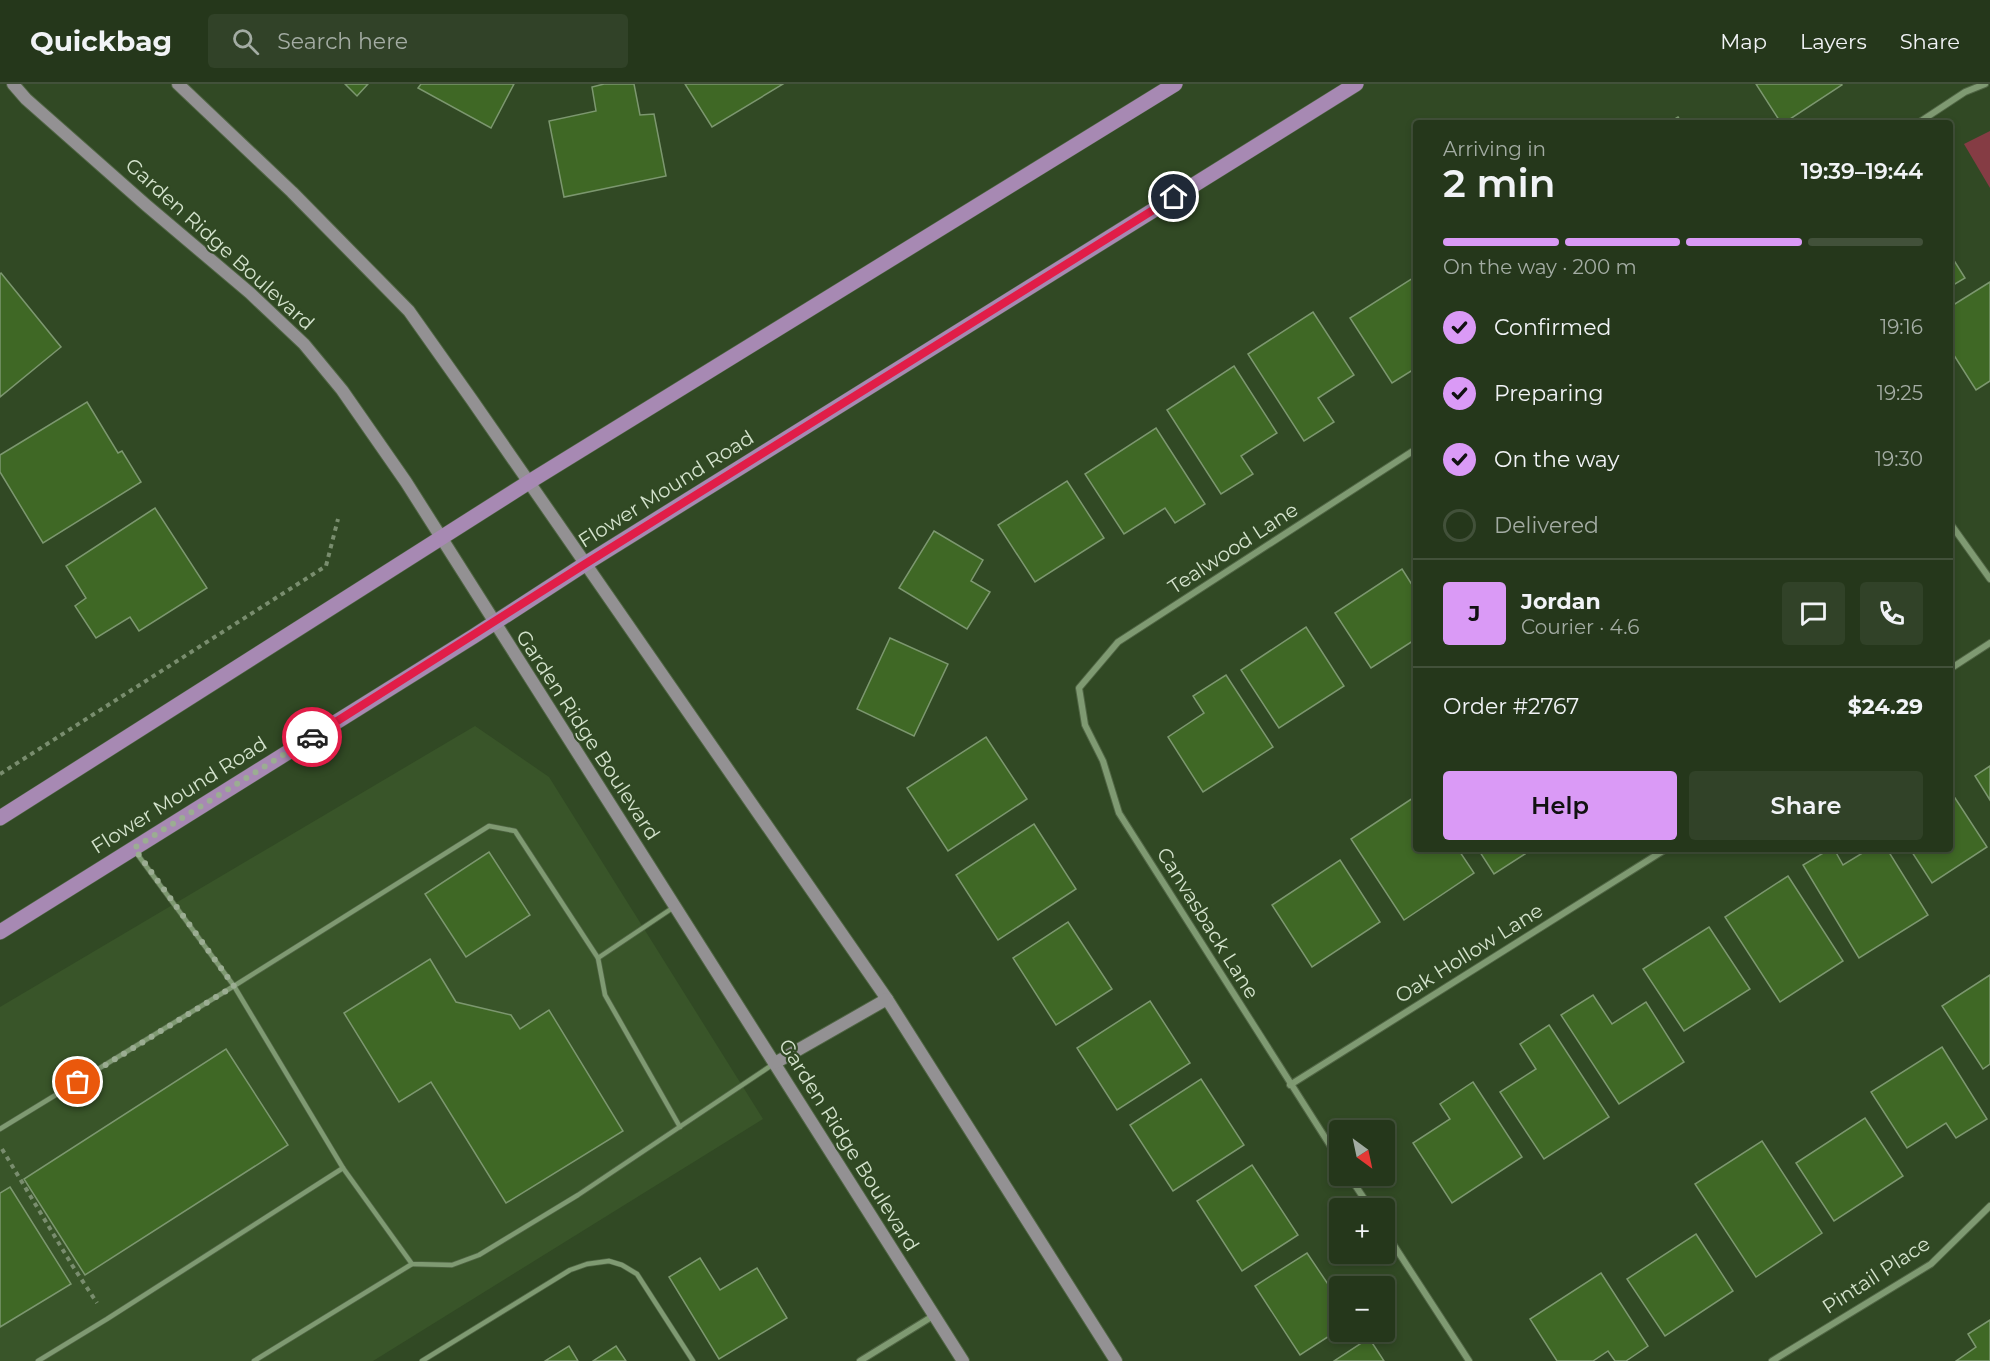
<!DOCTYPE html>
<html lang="en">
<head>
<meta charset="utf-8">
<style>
  body { margin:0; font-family:Montserrat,sans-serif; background:#314228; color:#f1f3f6; height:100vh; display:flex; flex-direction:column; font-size:22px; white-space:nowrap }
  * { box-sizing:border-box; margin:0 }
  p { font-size:20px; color:#a3aca3 }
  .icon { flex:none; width:33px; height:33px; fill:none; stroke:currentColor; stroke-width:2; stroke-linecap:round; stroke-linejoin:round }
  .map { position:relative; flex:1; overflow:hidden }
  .details { position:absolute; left:1413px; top:36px; width:540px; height:732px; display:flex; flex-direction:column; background:#25371b; border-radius:6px; box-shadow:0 3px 9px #0003,0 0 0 2px #42513a }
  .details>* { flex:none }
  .needle { width:39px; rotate:147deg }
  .tools { position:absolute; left:1329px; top:1036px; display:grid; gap:12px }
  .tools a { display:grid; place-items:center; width:66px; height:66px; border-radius:6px; background:#25371b; box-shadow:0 3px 9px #0003,0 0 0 2px #42513a; font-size:30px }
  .pin { position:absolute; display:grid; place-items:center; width:51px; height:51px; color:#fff; margin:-26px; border:3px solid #fff; border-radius:50%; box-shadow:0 2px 6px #0007 }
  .courier { position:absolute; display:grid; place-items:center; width:60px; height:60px; margin:-30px; border:4px solid #e11d48; border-radius:50%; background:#fff; color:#222; box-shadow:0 2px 8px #0007 }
  .head em { font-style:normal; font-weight:600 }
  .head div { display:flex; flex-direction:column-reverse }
  .head { display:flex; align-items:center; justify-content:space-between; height:102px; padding:0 30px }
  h1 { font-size:39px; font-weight:600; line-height:45px }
  .bar { display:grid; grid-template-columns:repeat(4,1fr); gap:9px 6px; align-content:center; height:72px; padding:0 30px }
  .bar i { height:8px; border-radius:4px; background:#42513a }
  .bar .selected { background:#da9af6 }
  .bar p { grid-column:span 4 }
  .line { display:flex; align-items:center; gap:15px; padding:0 30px; border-top:2px solid #42513a }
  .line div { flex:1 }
  .round { display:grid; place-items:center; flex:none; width:63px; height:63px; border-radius:6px; background:#314228 }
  ol { padding:0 30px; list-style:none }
  li { display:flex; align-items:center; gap:18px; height:66px }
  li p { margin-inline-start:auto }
  li .icon { padding:6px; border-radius:50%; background:#da9af6; color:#111; stroke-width:4 }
  li:last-child { color:#a3aca3 }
  li i { width:33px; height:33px; border:3px solid #42513a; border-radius:50% }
  .cta { display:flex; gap:12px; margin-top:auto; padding:12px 30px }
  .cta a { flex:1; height:69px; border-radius:6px; background:#da9af6; color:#111; font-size:24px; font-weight:600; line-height:69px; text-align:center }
  .cta a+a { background:#314228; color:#f1f3f6 }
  header { display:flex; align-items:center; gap:36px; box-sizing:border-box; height:84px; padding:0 30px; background:#25371b; border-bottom:2px solid #42513a }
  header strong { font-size:28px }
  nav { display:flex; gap:33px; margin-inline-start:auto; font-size:21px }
  .search { width:420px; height:54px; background:#314228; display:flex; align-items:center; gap:15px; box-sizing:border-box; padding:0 21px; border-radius:6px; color:#a3aca3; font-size:22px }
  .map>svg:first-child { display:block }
  .built { fill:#395529 }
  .green { fill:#853c44 }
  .building { fill:#3f6825; stroke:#7c976f; stroke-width:1.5 }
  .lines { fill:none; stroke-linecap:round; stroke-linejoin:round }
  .lane-casing { stroke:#506544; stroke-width:6 }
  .street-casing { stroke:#506544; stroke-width:8 }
  .secondary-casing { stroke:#506544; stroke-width:14 }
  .primary-casing { stroke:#506544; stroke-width:16 }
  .path { stroke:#798d6e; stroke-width:4; stroke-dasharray:4.5 4.5; stroke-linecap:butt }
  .lane { stroke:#7f9a72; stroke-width:4.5 }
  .street { stroke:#7f9a72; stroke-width:6 }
  .secondary { stroke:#939193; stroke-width:12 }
  .primary { stroke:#a789b3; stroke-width:15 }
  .done { stroke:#9bad92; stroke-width:6; stroke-dasharray:0 10.8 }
  .route { stroke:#e11d48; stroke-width:8 }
  .labels { text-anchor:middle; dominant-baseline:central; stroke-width:4.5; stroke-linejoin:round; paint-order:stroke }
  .street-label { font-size:20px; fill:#d4e3cd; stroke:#314924 }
</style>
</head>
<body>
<header>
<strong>Quickbag</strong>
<div class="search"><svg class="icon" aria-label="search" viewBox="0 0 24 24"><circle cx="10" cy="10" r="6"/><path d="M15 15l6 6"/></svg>Search here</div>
<nav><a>Map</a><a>Layers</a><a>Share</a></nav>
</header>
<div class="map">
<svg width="1990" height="1277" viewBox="0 0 1990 1277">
  <rect width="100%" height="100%" fill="#314924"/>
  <path class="built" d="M475,642L549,693L763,1035L373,1277H0V923Z"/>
  <path class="green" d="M1990,47V104L1964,60Z"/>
  <g class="building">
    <path d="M345,0H368L357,12Z"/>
    <path d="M421,0H514L491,44L418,4Z"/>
    <path d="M604,0H634L640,31L654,30L666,92L564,113L549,37L596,27L592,3Z"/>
    <path d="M685,0H783L712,43Z"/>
    <path d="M1756,0H1841L1842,1L1784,39H1781Z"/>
    <path d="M1678,33L1682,39H1668Z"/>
    <path d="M1950,170L1965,194L1950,203Z"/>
    <path d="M1,189L61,263L0,313V190Z"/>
    <path d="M1416,192V284L1392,299L1350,234Z"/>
    <path d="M1990,198V297L1976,306L1950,265V223Z"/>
    <path d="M1313,228L1354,291L1318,314L1334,338L1304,357L1248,270Z"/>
    <path d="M1234,282L1277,349L1241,372L1253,390L1221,410L1167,326Z"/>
    <path d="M87,318L118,369L122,367L141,398L43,459L0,388V371Z"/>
    <path d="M1156,344L1205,420L1175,439L1165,424L1124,450L1085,390Z"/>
    <path d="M1067,397L1104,454L1035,498L998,441Z"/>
    <path d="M155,424L207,504L139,547L130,533L96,554L75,522L86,514L66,482Z"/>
    <path d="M934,447L983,476L971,497L990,508L967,545L899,504Z"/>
    <path d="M1402,485L1416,507V555L1371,584L1335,529Z"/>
    <path d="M1306,543L1344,602L1279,644L1241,586Z"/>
    <path d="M890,554L948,580L914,652L857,625Z"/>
    <path d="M1226,591L1273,663L1203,708L1168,653L1204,629L1193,612Z"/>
    <path d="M986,653L1027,715L948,767L907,704Z"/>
    <path d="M1990,682V716L1975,692Z"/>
    <path d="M1416,712V765H1458L1474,789L1404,836L1351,755Z"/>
    <path d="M1955,714L1987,763L1932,799L1910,765H1950V717Z"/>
    <path d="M1034,740L1076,805L998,856L956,791Z"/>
    <path d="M1478,765H1521L1525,770L1494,790Z"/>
    <path d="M1830,765H1834L1843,781L1869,765H1887L1928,831L1859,874L1803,781Z"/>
    <path d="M489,768L530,831L466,873L425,810Z"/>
    <path d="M1340,776L1380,838L1312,883L1272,821Z"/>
    <path d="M1788,792L1843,877L1780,918L1725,833Z"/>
    <path d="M1068,838L1112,905L1056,941L1013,874Z"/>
    <path d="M1709,843L1750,905L1684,947L1643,885Z"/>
    <path d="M430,875L456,918L511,931L520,945L549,926L623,1047L506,1119L431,998L399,1018L344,929Z"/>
    <path d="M1990,891V980L1983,985L1942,922Z"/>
    <path d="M1593,911L1612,940L1646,918L1684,978L1619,1020L1561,931Z"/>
    <path d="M1150,917L1190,979L1117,1026L1077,964Z"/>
    <path d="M1549,941L1609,1033L1544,1075L1500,1008L1536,985L1520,960Z"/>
    <path d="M1942,963L1987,1035L1956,1054L1946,1039L1907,1064L1871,1008Z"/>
    <path d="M226,965L288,1061L85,1191L24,1095Z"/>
    <path d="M1201,995L1244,1061L1173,1107L1130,1041Z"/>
    <path d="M1473,998L1522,1073L1452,1119L1413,1059L1450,1035L1440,1020Z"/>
    <path d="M1865,1034L1903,1092L1834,1137L1796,1079Z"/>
    <path d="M1762,1057L1822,1149L1756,1193L1695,1100Z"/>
    <path d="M1252,1081L1298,1151L1242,1187L1197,1117Z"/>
    <path d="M10,1103L71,1200L0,1243V1109Z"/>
    <path d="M1696,1150L1733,1207L1665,1252L1627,1195Z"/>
    <path d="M1307,1169L1340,1218V1245L1300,1271L1255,1202Z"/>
    <path d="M700,1174L720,1206L757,1184L787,1234L719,1275L669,1193Z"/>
    <path d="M1601,1189L1648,1262L1626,1277H1615L1608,1267L1593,1277H1557L1530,1235Z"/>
    <path d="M1990,1236V1277H1956L1976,1263L1968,1250Z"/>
    <path d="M1369,1254L1384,1277H1334Z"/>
    <path d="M569,1262L578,1277H545Z"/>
    <path d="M616,1262L626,1277H593Z"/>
  </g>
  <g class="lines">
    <defs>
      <g id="lane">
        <path d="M135,767L234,902L489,742L515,747L598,874L674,823"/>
        <path d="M598,874L605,911L680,1043"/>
        <path d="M0,1045L234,902L343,1084L412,1180L452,1181L479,1171L578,1111L772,981"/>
        <path d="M38,1277L107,1235L343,1084"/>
        <path d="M254,1277L412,1180"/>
        <path d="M422,1277L570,1186L587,1180L609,1177L622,1181L637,1190L693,1277"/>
      </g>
      <g id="street">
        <path d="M1918,39L1965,8L1985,0"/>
        <path d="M1950,439L1990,495"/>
        <path d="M1950,585L1990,559"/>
        <path d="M1290,1001L1666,765"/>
        <path d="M1340,1077L1119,729L1103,677L1085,641L1079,604L1118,558L1416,365"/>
        <path d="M1349,1092L1371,1125"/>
        <path d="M1384,1146L1469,1277"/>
        <path d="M860,1277L933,1232"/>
        <path d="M1772,1277L1931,1180L1990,1122"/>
      </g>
      <g id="secondary">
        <path d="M13,0L26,15L146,121L250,209L304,260L342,306L406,398L963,1277"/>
        <path d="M178,0L292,108L409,227L472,316L887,915L1116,1277"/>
        <path d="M775,979L887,915"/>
      </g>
      <g id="primary">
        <path d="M0,734L529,398L1175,0"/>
        <path d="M0,848L474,552L585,480L1356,0"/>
      </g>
    </defs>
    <use href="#lane" class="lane-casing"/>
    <use href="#street" class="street-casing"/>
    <use href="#secondary" class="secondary-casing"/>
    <use href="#primary" class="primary-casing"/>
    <g class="path">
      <path d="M0,690L326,482L338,435"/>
      <path d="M2,1065L72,1181L97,1219"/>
    </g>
    <use href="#lane" class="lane"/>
    <use href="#street" class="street"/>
    <use href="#secondary" class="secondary"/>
    <use href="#primary" class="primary"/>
  </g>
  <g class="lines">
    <path class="done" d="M78,998L234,902L134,764L312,653"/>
    <path class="route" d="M312,653L585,480L1174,113"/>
  </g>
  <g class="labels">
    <g class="street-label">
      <text transform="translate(220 160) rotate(42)">Garden Ridge Boulevard</text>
      <text transform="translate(666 405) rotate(-32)">Flower Mound Road</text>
      <text transform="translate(1233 464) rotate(-33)">Tealwood Lane</text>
      <text transform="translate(588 651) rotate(57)">Garden Ridge Boulevard</text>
      <text transform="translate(179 711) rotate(-32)">Flower Mound Road</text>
      <text transform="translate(1208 839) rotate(58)">Canvasback Lane</text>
      <text transform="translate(1469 869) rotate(-32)">Oak Hollow Lane</text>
      <text transform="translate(849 1061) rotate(58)">Garden Ridge Boulevard</text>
      <text transform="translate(1876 1191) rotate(-33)">Pintail Place</text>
    </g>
  </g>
</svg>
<div class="tools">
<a><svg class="needle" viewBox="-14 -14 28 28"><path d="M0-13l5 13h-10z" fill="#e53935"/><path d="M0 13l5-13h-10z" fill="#a3aca3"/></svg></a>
<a>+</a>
<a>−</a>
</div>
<div class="pin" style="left:78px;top:998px;background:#ea580c"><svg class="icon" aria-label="bag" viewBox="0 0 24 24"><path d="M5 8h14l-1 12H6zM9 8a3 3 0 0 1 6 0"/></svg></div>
<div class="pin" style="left:1174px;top:113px;background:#1f2937"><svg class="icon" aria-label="home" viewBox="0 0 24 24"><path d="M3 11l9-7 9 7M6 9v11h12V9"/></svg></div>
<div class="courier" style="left:312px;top:653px"><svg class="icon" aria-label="car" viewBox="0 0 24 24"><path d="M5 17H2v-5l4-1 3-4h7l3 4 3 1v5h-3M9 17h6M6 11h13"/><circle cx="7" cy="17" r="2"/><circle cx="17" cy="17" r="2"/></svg></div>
<section class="details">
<div class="head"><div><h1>2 min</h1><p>Arriving in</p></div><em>19:39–19:44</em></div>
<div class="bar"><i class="selected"></i><i class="selected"></i><i class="selected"></i><i></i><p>On the way · 200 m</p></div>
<ol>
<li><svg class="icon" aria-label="check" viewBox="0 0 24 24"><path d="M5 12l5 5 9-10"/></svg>Confirmed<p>19:16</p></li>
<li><svg class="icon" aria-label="check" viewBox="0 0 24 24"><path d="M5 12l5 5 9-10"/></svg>Preparing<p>19:25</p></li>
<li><svg class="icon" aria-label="check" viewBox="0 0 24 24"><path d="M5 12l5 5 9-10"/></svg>On the way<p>19:30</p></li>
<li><i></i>Delivered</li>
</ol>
<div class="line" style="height:108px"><b class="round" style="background:#da9af6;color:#111">J</b><div><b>Jordan</b><p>Courier · 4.6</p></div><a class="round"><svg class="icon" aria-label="chat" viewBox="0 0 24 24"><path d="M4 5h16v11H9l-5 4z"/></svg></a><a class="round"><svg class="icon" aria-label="phone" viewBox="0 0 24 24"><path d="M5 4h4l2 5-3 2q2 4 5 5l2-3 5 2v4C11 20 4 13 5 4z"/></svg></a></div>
<div class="line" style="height:78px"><div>Order #2767</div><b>$24.29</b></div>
<div class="cta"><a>Help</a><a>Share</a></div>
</section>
</div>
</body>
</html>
